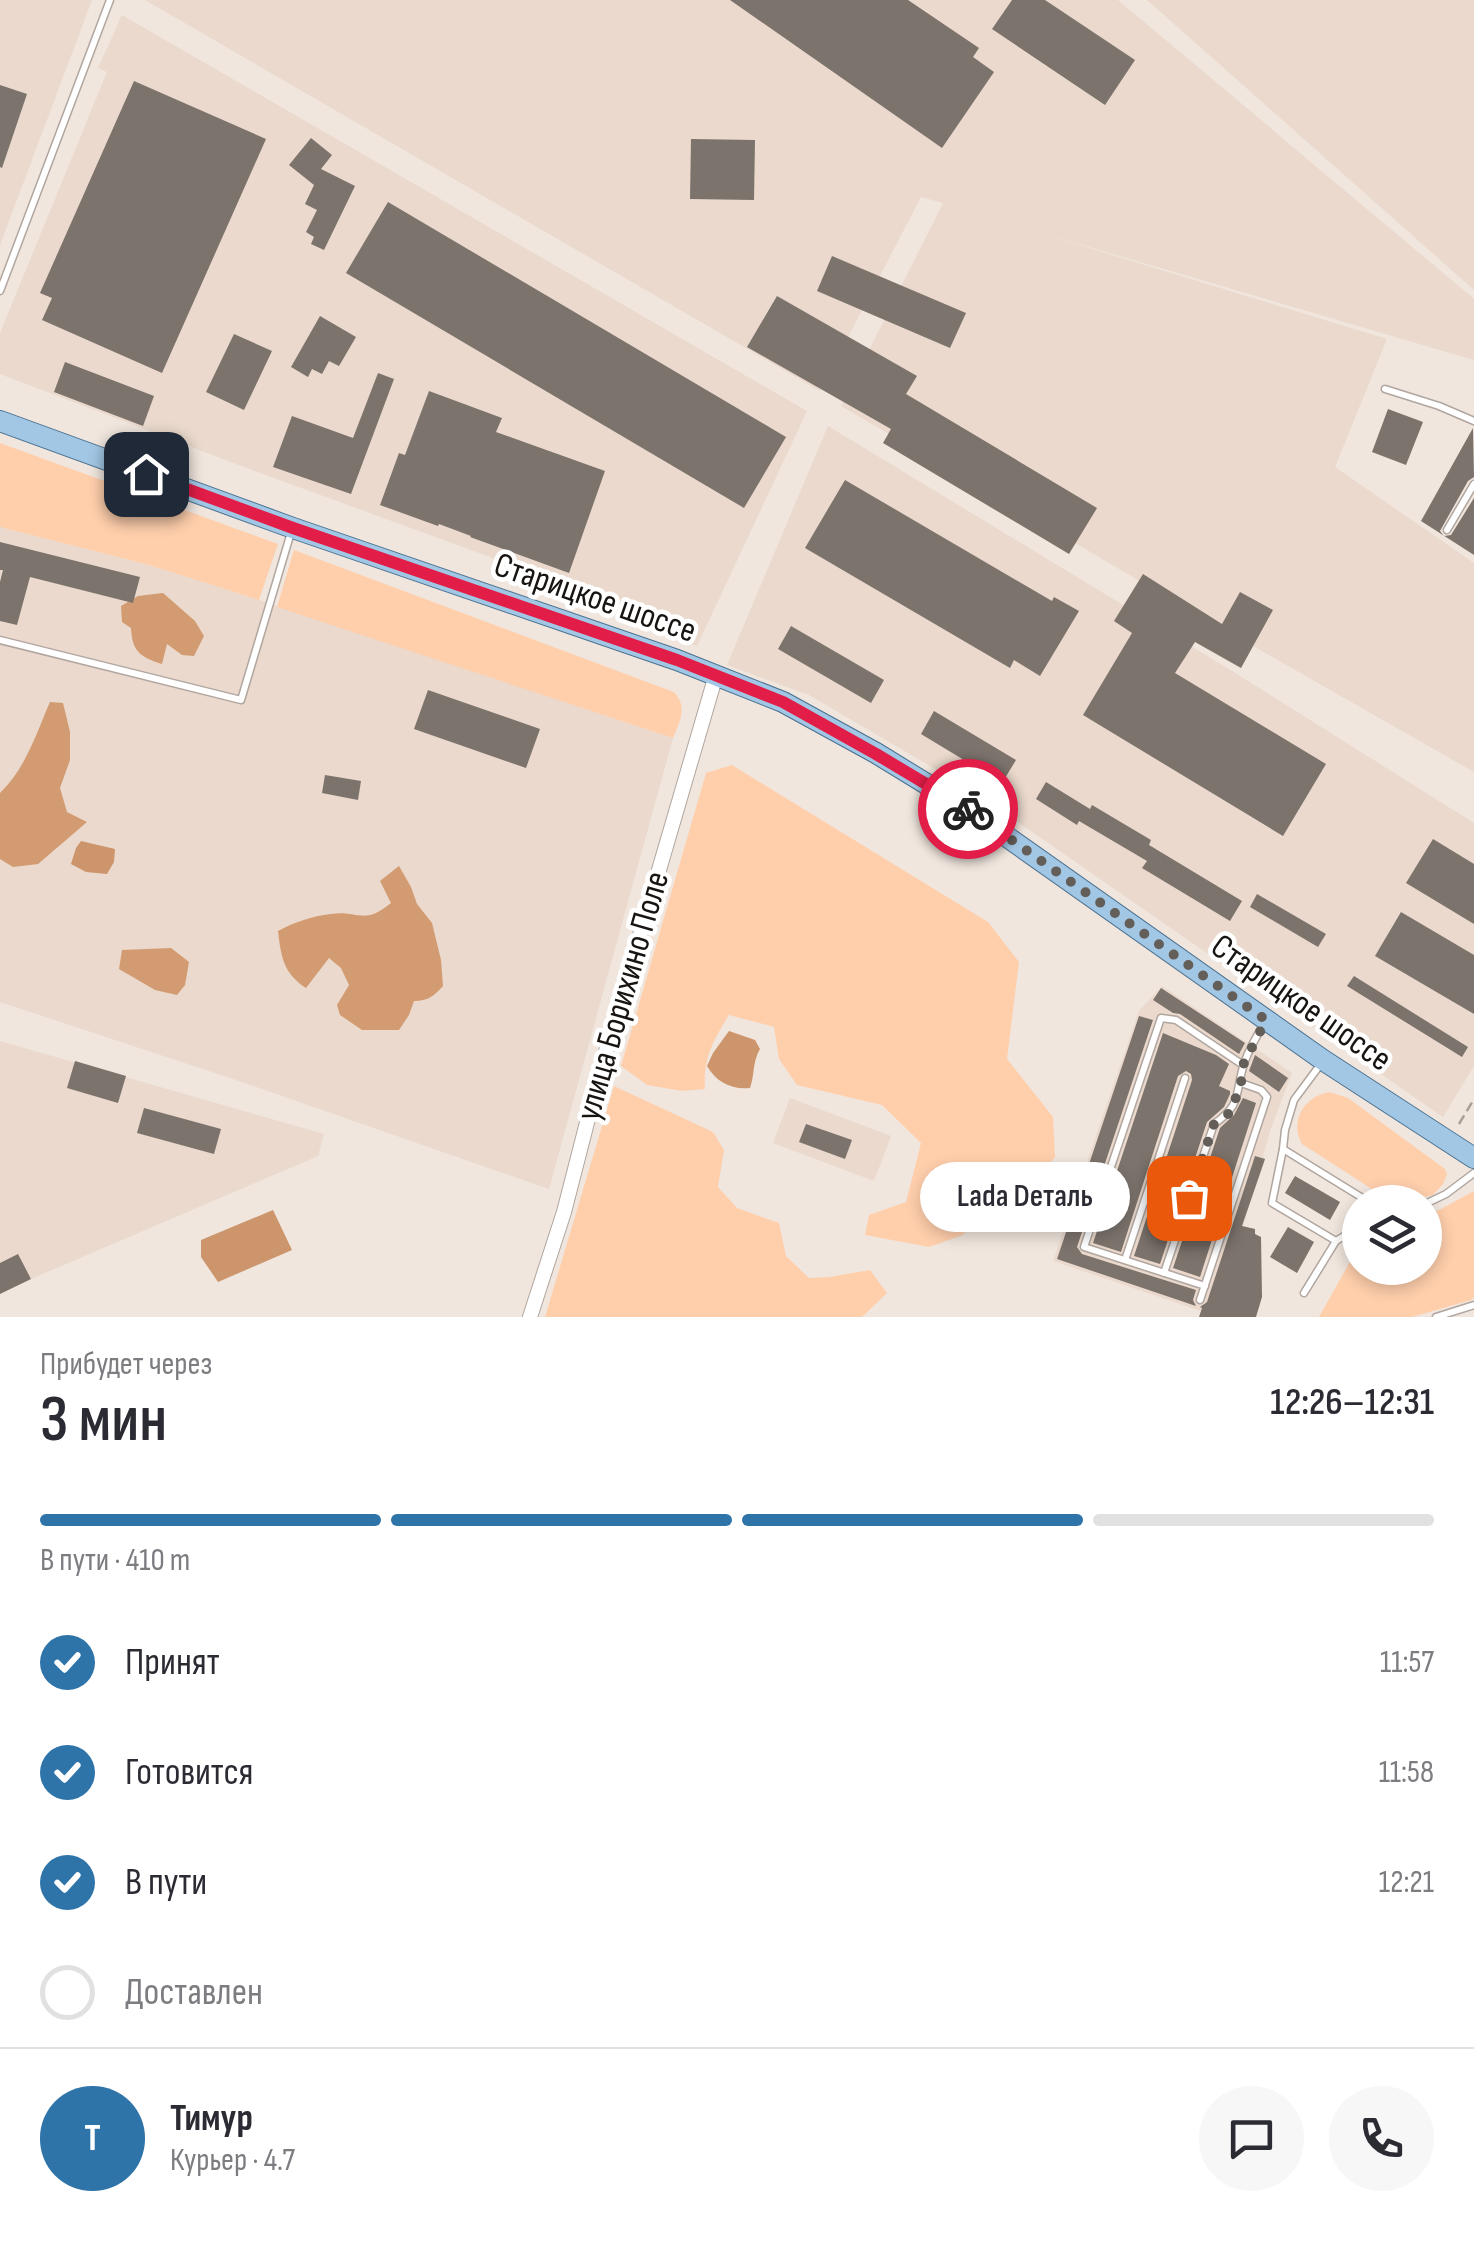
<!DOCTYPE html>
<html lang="ru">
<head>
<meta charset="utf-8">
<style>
  body { margin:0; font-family:"Sofia Sans Condensed",sans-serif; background:#f7f7f7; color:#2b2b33; height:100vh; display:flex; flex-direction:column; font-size:38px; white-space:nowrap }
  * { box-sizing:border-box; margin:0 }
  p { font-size:32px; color:#7c7c81 }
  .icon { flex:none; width:55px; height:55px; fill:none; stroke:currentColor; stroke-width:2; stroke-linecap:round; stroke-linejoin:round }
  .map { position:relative; height:1317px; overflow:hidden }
  .details { display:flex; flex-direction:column; background:#fff; flex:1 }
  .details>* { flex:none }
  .tools { position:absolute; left:1342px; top:1185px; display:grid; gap:20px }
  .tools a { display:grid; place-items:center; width:100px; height:100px; border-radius:50%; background:#fff; box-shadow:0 5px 15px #0003; font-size:50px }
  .pin { position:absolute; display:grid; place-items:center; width:85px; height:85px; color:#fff; margin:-42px; border-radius:20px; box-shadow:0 5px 15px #0006 }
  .courier { position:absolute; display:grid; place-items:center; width:100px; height:100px; margin:-50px; border:8px solid #e11d48; border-radius:50%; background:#fff; color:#222; box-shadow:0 2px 12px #0007 }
  .bubble { position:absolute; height:70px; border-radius:35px; background:#fff; box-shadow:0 5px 15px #0003; font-size:32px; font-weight:600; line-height:70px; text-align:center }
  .headline em { font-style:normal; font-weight:600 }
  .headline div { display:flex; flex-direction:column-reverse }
  .headline { display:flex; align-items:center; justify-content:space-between; height:170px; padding:0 40px }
  h1 { font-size:65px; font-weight:600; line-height:75px }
  .bar { display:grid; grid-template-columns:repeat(4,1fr); gap:15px 10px; align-content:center; height:120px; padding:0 40px }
  .bar i { height:12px; border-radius:8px; background:#e1e1e2 }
  .bar .on { background:#2f74a9 }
  .bar p { grid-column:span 4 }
  .line { display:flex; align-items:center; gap:25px; padding:0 40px; border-top:2px solid #e1e1e2 }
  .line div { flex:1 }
  .round { display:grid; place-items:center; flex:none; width:105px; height:105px; border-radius:52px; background:#f7f7f7 }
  ol { padding:0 40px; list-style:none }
  li { display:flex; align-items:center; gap:30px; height:110px }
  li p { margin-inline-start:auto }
  li .icon { padding:10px; border-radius:50%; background:#2f74a9; color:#fff; stroke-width:4 }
  li:last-child { color:#7c7c81 }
  li i { width:55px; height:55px; border:5px solid #e1e1e2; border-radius:50% }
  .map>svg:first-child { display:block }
  .built { fill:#ead9cc }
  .green { fill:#ffcfac }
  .forest { fill:#d29b71 }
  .water { fill:#cc956c }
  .building { fill:#7c736c }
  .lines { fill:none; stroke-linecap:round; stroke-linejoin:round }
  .lane-casing { stroke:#b0a69f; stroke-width:9 }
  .street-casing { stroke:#b0a69f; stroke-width:16 }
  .primary-casing { stroke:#49708f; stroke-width:22 }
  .path { stroke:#a8a09a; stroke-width:2.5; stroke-dasharray:10 5; stroke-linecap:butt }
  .lane { stroke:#fff; stroke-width:6 }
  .street { stroke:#fff; stroke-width:14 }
  .primary { stroke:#a2c7e5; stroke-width:20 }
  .done { stroke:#645e59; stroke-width:10; stroke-dasharray:0 18 }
  .route { stroke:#e11d48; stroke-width:12 }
  .labels { text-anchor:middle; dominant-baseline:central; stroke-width:9; stroke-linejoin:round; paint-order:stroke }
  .street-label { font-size:35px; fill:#181412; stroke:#fff }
</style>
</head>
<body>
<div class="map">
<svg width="1474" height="1317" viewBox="0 0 1474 1317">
  <rect width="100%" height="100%" fill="#f0e6de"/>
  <g class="built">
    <path d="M0,0H92L0,245Z"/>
    <path d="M145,0H1118L1474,299V360L1031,230L1387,339L1335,467L1474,563V772L1174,601L841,406L943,203L921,197L820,391Z"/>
    <path d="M1147,0H1474V290Z"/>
    <path d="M122,15L807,411L697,646L583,591L244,467L0,374V333L107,72L98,68Z"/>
    <path d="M828,426L1232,671L1474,823V1066L1443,1117L976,793L809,695L727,665Z"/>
    <path d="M0,527L149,565L259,600L673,738L549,1189L233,1079L0,1002Z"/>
    <path d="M1162,986L1292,1073L1270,1131L1263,1156L1265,1159L1215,1306L1204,1303L1201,1311L1053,1261L1139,1011Z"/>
    <path d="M0,1041L324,1134L318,1156L31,1279L0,1294Z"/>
    <path d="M790,1098L891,1136L874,1181L773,1143Z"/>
  </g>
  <g class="green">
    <path d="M0,443L278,544L259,600L149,565L0,527Z"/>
    <path d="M294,550L674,692C688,707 680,721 673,738L277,607Z"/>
    <path d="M732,765L988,922L1019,962L1007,1059L1053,1117L1055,1157L1041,1174L983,1198L963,1235L929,1247L865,1235L869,1215L906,1202L921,1143L882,1105L797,1085L779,1059L774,1027L729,1015C713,1041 703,1058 705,1089L682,1091L647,1085L621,1066L706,773Z"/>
    <path d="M614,1086L713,1132L724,1150L718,1187L737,1208L779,1223L786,1256L809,1278L829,1277L870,1270L887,1293L862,1317H545Z"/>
    <path d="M1330,1092L1348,1098L1445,1169L1447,1174L1443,1184L1433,1195L1413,1199L1389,1200L1302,1144C1289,1121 1304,1096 1330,1092Z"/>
    <path d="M1474,1191V1297L1471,1300L1412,1317H1319L1360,1244V1268H1425V1215L1441,1209Z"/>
  </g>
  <g class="forest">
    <path d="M163,593L195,621L204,636L194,656L182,655L167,644L162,664C140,657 132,651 131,628L122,622L121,606L138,596Z"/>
    <path d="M50,702L63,703L70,732V760L60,788L67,812L87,822L38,864L13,867L0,859V793C26,768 36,734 50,702Z"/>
    <path d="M399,866L411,887L417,904L432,923L441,960L443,986C434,996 428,1001 414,1001L409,1015L399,1030H362L340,1015L337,1005L349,985L341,968L329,958L306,988C283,973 281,956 278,931C295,922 312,916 331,914C359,910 363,926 391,903L380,881Z"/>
    <path d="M171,948L189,962L185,985L177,995L155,990L119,969L122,950Z"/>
  </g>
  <g class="water">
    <path d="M81,841L115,849L114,862L107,874L86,872L71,864L76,848Z"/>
    <path d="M729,1031L755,1040L760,1049C752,1063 755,1074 750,1088C732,1090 716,1082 707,1066L713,1053Z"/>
    <path d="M273,1210L292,1250L218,1282L201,1257V1240Z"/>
  </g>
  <g class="building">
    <path d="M730,0H908L979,48L973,57L994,72L942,148Z"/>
    <path d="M1012,0H1045L1135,60L1105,105L992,29Z"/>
    <path d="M134,81L266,139L162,373L42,320L52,298L40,293Z"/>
    <path d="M0,85L27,94L2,168L0,167Z"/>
    <path d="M311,138L332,155L321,169L355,186L324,250L311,244L314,237L306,232L317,210L305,204L314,185L289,165Z"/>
    <path d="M691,139L755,140L754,200L690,199Z"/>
    <path d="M388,202L786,437L744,508L346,273Z"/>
    <path d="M832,256L966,313L950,348L817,291Z"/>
    <path d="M777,296L917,376L906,394L1097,508L1069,554L883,443L891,429L747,347Z"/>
    <path d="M320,316L356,337L339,366L329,361L322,374L312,369L308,377L291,367Z"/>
    <path d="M234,334L272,351L244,410L206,392Z"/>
    <path d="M65,362L154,396L143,426L54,392Z"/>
    <path d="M378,373L394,379L351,494L273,467L292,416L353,438Z"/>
    <path d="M429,391L502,418L496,432L605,471L569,573L470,537L471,536L439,524L438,526L380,505L399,453L405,455Z"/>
    <path d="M1388,409L1423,422L1406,465L1372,452Z"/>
    <path d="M1473,428L1474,477L1468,481L1440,531L1444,536L1451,535L1474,498V555L1421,521Z"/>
    <path d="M845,480L1052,601L1054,597L1079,611L1040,676L1014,660L1010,668L805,548Z"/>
    <path d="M0,542L140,577L133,603L30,577L17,625L0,621V582L3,570H0Z"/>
    <path d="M1143,574L1222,624L1240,592L1273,610L1241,668L1195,642L1175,673L1326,764L1283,836L1083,715L1132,633L1114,621Z"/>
    <path d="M791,626L884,680L871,703L778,649Z"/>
    <path d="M428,690L540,729L526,768L414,729Z"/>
    <path d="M934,711L1016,760L1002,783L921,734Z"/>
    <path d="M325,775L361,781L358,800L322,793Z"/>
    <path d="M1046,782L1090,809L1092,805L1151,840L1149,845L1242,901L1230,921L1142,868L1147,861L1079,821L1077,825L1036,799Z"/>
    <path d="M1433,839L1474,864V924L1406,883Z"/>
    <path d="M1257,894L1326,934L1318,947L1250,907Z"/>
    <path d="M1401,912L1474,955V1014L1375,956Z"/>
    <path d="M1354,976L1468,1047L1462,1057L1347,986Z"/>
    <path d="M1161,988L1245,1043L1239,1054L1180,1014L1173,1013L1153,1000Z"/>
    <path d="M1139,1016L1153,1020L1077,1247L1082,1254L1196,1290L1193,1300L1196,1306L1057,1259Z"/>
    <path d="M1163,1033L1216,1055L1229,1064L1219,1086L1230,1091V1094L1224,1107L1207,1122L1160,1264L1134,1256L1192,1080L1191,1074L1186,1071L1178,1076L1121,1252L1093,1243Z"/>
    <path d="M1255,1055L1288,1078L1279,1092L1249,1071Z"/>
    <path d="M75,1061L126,1076L118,1103L67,1088Z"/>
    <path d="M1243,1098L1256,1103L1200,1277L1173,1268L1220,1128L1234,1115Z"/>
    <path d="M144,1108L221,1129L214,1154L137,1133Z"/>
    <path d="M806,1124L852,1140L845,1159L799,1142Z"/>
    <path d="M1255,1156L1265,1159L1242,1226L1255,1229V1234L1261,1237L1262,1297L1256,1317H1199L1202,1308L1200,1307L1207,1302Z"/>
    <path d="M1295,1176L1340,1202L1330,1220L1285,1193Z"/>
    <path d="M1288,1227L1314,1242L1297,1273L1270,1257Z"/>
    <path d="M18,1254L31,1279L0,1294V1263Z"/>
  </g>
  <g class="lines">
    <defs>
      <g id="lane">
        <path d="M0,291L110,0"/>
        <path d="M1385,389L1439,406L1474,421"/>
        <path d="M1447,530L1474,484"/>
        <path d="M0,640L241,700L292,529"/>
        <path d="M1323,1061L1294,1100L1285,1130L1283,1149L1369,1202"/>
        <path d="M1283,1149L1272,1203L1336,1241L1360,1226"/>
        <path d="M1425,1204L1446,1194L1474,1173"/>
        <path d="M1125,1260L1185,1078"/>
        <path d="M1164,1273L1214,1124C1241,1105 1235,1096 1243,1067C1247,1051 1258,1035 1265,1021"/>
        <path d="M1205,1286L1084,1247L1161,1018L1176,1020L1243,1065"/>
        <path d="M1304,1293L1336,1241"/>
        <path d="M1200,1300L1267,1097L1261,1090L1241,1083"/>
        <path d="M1436,1317L1474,1305"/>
      </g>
      <path id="street" d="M530,1317L564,1212L600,1072L716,675"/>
      <path id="primary" d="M0,421L293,528L677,660L783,702L876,753L969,810L1323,1060L1474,1158"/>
    </defs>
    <use href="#lane" class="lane-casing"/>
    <use href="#street" class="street-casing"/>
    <use href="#primary" class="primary-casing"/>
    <path class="path" d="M1459,1124L1474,1099"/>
    <use href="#lane" class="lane"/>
    <use href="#street" class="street"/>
    <use href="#primary" class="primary"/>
  </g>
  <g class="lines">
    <path class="done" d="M968,809L1266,1020L1243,1065L1241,1083L1231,1112L1214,1124L1189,1198"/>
    <path class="route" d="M146,474L293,528L677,660L783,702L876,754L968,809"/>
  </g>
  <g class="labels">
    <g class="street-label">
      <text transform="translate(595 598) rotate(19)">Старицкое шоссе</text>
      <text transform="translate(623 996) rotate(-74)">улица Борихино Поле</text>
      <text transform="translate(1301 1003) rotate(35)">Старицкое шоссе</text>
    </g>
  </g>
</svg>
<div class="tools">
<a><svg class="icon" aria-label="layers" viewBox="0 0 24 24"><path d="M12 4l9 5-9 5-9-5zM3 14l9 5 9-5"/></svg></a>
</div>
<div class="pin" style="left:1189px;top:1198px;background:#ea580c"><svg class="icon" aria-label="bag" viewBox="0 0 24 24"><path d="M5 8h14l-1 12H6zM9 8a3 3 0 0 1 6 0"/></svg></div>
<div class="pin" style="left:146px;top:474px;background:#1f2937"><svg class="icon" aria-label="home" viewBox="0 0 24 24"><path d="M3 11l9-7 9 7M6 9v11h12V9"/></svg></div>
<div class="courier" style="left:968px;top:809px"><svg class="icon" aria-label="bike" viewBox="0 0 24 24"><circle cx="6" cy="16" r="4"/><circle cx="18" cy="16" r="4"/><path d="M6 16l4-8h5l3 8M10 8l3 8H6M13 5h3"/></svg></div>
<div class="bubble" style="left:920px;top:1162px;width:210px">Lada Dеталь</div>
</div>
<section class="details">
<div class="headline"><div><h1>3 мин</h1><p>Прибудет через</p></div><em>12:26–12:31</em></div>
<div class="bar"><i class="on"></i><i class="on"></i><i class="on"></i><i></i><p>В пути · 410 m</p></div>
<ol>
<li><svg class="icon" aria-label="check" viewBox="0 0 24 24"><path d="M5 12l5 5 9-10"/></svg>Принят<p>11:57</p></li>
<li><svg class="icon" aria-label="check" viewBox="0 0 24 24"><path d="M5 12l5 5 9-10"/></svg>Готовится<p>11:58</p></li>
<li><svg class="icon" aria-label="check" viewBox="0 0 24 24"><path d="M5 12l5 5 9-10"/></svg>В пути<p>12:21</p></li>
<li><i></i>Доставлен</li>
</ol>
<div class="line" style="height:180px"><b class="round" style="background:#2f74a9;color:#fff">Т</b><div><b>Тимур</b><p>Курьер · 4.7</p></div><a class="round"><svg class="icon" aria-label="chat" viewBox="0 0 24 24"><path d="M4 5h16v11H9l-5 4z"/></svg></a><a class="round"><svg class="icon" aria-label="phone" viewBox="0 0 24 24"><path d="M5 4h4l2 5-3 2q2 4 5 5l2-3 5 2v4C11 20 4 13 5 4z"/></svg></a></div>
</section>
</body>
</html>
